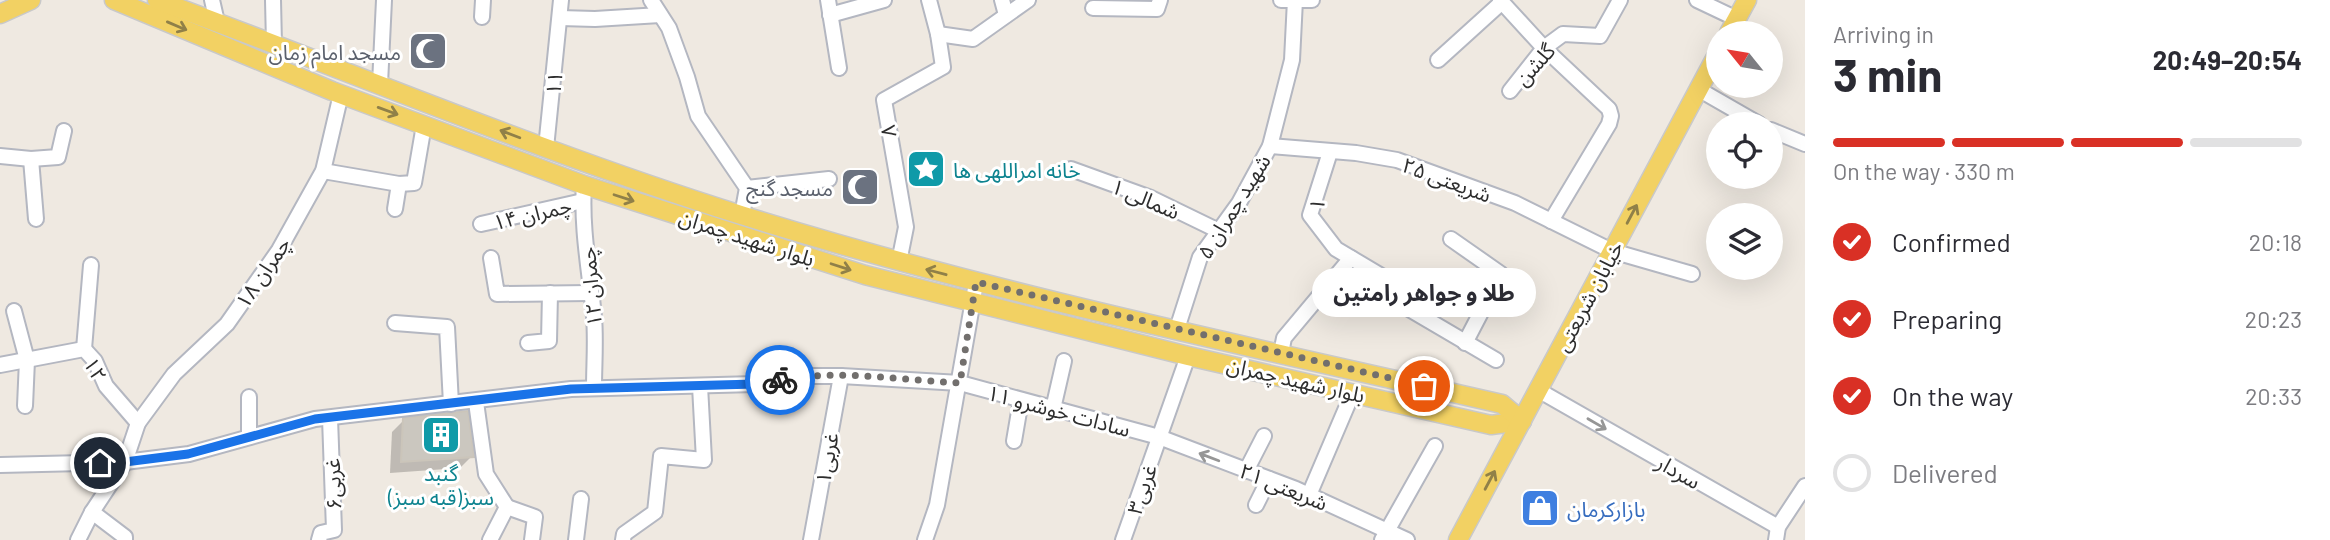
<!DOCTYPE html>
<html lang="en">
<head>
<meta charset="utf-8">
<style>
  body { margin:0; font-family:Barlow,"Noto Sans Arabic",sans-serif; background:#f2f2f3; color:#2b2b33; height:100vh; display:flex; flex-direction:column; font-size:26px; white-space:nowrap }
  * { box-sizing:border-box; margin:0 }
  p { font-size:23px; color:#7c7c81 }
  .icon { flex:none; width:38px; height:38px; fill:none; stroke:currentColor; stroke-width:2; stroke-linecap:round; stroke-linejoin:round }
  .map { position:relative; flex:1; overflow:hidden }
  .panel { display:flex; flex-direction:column; background:#fff; width:525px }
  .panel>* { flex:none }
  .needle { width:46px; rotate:300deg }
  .fabs { position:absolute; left:1706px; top:21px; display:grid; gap:14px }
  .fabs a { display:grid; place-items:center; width:77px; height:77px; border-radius:50%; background:#fff; box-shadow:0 7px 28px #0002; font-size:35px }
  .pin { position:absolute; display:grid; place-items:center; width:60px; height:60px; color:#fff; margin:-30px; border:4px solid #fff; border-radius:50%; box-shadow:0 2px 7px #0007 }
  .courier { position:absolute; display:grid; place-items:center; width:70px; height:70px; margin:-35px; border:5px solid #1a73e8; border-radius:50%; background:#fff; color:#222; box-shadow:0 2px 9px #0007 }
  .bubble { position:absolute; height:49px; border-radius:24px; background:#fff; box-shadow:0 7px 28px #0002; font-size:23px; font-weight:700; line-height:49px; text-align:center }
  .summary em { font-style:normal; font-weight:700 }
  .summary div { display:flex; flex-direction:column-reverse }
  .summary { display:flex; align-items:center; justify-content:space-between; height:119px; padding:0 28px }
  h1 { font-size:46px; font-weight:700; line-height:52px }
  .bar { display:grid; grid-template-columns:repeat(4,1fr); gap:10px 7px; align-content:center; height:84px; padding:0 28px }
  .bar i { height:9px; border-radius:5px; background:#e1e1e2 }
  .bar .active { background:#d93025 }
  .bar p { grid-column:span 4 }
  ol { padding:0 28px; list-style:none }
  li { display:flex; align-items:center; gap:21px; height:77px }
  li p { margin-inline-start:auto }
  li .icon { padding:7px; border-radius:50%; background:#d93025; color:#fff; stroke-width:4 }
  li:last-child { color:#7c7c81 }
  li i { width:38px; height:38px; border:4px solid #e1e1e2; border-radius:50% }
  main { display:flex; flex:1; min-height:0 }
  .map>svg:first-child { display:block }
  .shadow { fill:#0003 }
  .building { fill:#cbc7bf; stroke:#cbc5ba; stroke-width:2 }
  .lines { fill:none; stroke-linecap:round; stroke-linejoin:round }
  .minor-casing { stroke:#b4b7c1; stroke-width:18 }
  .major-casing { stroke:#c9c9c9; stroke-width:21 }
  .minor { stroke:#fff; stroke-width:14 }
  .major { stroke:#f2d163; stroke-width:18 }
  .oneway { stroke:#908048 }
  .oneway2 { stroke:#969696 }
  .done { stroke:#726f6d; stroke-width:7; stroke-dasharray:0 12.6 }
  .route { stroke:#1a73e8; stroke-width:9 }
  .labels { text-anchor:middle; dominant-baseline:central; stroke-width:6; stroke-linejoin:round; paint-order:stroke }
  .worship-label { font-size:21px; fill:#5b616d; stroke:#fff; text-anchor:end }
  .street-label { font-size:21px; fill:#2e2e2e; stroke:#fff }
  .culture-label { font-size:21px; fill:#0d838f; stroke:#fff; text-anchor:start }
  .shop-label { font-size:21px; fill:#366cbe; stroke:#fff; text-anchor:start }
</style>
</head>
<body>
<main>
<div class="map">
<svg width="1805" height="540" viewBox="0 0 1805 540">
  <rect width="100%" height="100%" fill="#efe9e1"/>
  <path class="shadow" d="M404,420L472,456L460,468L390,473L392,432Z"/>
  <path class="building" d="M468,411L474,457L401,462L403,418Z"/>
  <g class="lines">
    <defs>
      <g id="minor">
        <path d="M212,0L217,22"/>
        <path d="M273,0L274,44"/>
        <path d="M651,0L669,28L687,77L698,116L747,188L742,215"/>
        <path d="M828,0L839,68"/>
        <path d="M1002,0L1006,15"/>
        <path d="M1281,0H1312"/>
        <path d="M1500,0L1544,48L1609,109L1611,116L1609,124L1551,221"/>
        <path d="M1697,0L1737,19"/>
        <path d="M1093,8L1157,9L1160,0"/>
        <path d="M830,15L884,0"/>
        <path d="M482,17L483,0"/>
        <path d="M560,18L595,19L660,15"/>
        <path d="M938,34L973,39L1028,0"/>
        <path d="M1438,60L1502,2"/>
        <path d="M380,84L384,0"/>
        <path d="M1698,89L1759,124"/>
        <path d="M1510,91L1544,48L1563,34L1600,36L1620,0"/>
        <path d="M1771,130L1805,144"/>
        <path d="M1270,146L1356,153L1397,160L1515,203L1612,251L1692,274"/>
        <path d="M546,148L561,0"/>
        <path d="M1330,152L1310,215L1336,249L1405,290L1404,306L1496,360"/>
        <path d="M0,156L31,159L58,157L64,131"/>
        <path d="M31,159L36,219"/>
        <path d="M1071,169L1151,198L1219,231"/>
        <path d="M323,171L399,184L414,183L424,125"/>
        <path d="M584,185C581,229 590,273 594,317C596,340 594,365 594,388"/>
        <path d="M747,188L829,179"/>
        <path d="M395,209L399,184"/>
        <path d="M481,224L583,201"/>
        <path d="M1451,239L1501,274L1465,343"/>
        <path d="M491,258L497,294L590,293"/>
        <path d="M899,262L906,227L884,100L943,67L938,34L929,0"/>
        <path d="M14,311L27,360L25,406"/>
        <path d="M395,323L447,327L451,404"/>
        <path d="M1177,329L1200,257L1239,203L1270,146L1292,60L1295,0"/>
        <path d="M528,343L549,341L550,293"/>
        <path d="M84,349L91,265"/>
        <path d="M1281,353L1284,338L1351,258"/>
        <path d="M0,365L84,349L95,361L106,386L138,423L125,462L92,512L78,540"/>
        <path d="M1538,390L1778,527"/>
        <path d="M476,402L486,474L507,507L490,540"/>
        <path d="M1053,409L1064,361"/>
        <path d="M138,423L174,374L227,324L279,250L323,171L341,94"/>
        <path d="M249,437V397"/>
        <path d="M1014,441L1021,400"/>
        <path d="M0,465L125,462L189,454L315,419L571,389L755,384L799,376H841L960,383L1159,437L1296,489L1407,540"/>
        <path d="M1246,471L1264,436"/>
        <path d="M1309,495L1353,392"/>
        <path d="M1256,505L1269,479"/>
        <path d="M507,507L535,517L532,540"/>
        <path d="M92,512L125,537V540"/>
        <path d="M319,540L321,533L334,530L330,418"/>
        <path d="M576,540L581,499"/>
        <path d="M623,540L624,534L655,512L661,456L704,460L700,386"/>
        <path d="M811,540L841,376"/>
        <path d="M925,540L937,505L976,283"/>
        <path d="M1123,540L1188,356"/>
        <path d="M1382,540L1435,446"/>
        <path d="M1776,540L1778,527L1805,486"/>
      </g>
      <g id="major">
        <path d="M114,0L332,91L584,185L865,275L1188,356L1491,425L1522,421"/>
        <path d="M157,0C352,72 543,153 741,215C991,293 1247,346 1502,404L1522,421"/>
        <path d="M0,14L31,0"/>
        <path d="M1729,33L1747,0"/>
        <path d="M1458,540L1718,53"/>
      </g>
    </defs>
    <use href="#minor" class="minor-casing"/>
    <use href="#major" class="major-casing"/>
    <use href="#minor" class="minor"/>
    <use href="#major" class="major"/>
  </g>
  <defs><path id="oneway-shaft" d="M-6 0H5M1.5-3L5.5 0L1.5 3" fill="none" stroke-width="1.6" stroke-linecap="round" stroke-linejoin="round" transform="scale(1.75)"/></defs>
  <g class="oneway">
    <use href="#oneway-shaft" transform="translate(177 26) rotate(23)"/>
    <use href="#oneway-shaft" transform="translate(388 111) rotate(20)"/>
    <use href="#oneway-shaft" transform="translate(510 134) rotate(-159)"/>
    <use href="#oneway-shaft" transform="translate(624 198) rotate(18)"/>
    <use href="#oneway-shaft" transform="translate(1632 214) rotate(-62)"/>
    <use href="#oneway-shaft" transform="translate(841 267) rotate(18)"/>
    <use href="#oneway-shaft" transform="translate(936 272) rotate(-165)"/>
    <use href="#oneway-shaft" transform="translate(1490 480) rotate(-62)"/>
  </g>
  <g class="oneway2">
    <use href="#oneway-shaft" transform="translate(1597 424) rotate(30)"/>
    <use href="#oneway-shaft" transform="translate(1209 457) rotate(-159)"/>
  </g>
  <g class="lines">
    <path class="done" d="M780,380C838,369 901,380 960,383L976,282L1424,386"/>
    <path class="route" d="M100,463L125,462L188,454L315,419L571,389L755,384L780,380"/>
  </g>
  <defs>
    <symbol id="mosque-square" viewBox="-11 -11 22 22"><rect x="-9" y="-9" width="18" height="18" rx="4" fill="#6b7280" stroke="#fff"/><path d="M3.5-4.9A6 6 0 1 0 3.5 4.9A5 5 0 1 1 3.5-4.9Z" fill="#fff"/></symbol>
    <symbol id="sight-square" viewBox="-11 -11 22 22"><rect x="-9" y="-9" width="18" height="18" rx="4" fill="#0f9aa8" stroke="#fff"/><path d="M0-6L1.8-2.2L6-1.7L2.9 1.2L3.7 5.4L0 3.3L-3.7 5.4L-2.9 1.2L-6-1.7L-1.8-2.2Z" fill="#fff"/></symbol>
    <symbol id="building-square" viewBox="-11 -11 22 22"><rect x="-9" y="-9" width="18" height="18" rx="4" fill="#0f9aa8" stroke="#fff"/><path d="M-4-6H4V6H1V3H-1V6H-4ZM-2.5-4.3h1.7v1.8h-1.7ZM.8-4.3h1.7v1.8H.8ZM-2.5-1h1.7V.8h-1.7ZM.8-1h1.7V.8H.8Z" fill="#fff"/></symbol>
    <symbol id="shop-square" viewBox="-11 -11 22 22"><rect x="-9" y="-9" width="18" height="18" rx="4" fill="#3f7fe0" stroke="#fff"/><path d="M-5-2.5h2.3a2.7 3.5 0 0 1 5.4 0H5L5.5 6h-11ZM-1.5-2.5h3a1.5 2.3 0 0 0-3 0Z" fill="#fff"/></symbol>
  </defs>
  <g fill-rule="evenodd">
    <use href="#mosque-square" x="406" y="29" width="44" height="44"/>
    <use href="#sight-square" x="904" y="147" width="44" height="44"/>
    <use href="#mosque-square" x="838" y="165" width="44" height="44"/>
    <use href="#building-square" x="419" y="413" width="44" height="44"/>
    <use href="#shop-square" x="1518" y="486" width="44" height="44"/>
  </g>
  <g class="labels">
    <g class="worship-label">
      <text x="401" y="51">مسجد امام زمان</text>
      <text x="833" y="187">مسجد گنج</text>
    </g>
    <g class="street-label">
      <text transform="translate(1534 64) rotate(-48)">گلشن</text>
      <text transform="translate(553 83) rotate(-84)">۱۱</text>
      <text transform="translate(890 131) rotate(80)">۷</text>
      <text transform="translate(1447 179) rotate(20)">شریعتی ۲۵</text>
      <text transform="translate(1146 198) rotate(23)">شمالی ۱</text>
      <text transform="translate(1316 204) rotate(-79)">۱</text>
      <text transform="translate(1233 206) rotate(-58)">شهید چمران ۵</text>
      <text transform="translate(532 213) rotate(-13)">چمران ۱۴</text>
      <text transform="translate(747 237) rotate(18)">بلوار شهید چمران</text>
      <text transform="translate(262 272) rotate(-56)">چمران ۱۸</text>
      <text transform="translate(590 287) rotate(-95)">چمران ۱۲</text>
      <text transform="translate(1588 296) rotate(-62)">خیابان شریعتی</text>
      <text transform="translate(96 369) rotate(60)">۱۲</text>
      <text transform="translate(1296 379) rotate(13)">بلوار شهید چمران</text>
      <text transform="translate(1059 410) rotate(15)">سادات خوشرو ۱۱</text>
      <text transform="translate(826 458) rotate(-80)">غربی۱</text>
      <text transform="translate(1679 471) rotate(30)">سردار</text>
      <text transform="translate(332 484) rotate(-92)">غربی۶</text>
      <text transform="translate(1284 486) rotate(22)">شریعتی ۲۱</text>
      <text transform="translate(1141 489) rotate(-71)">غربی۳</text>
    </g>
    <g class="culture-label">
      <text x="953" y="169">خانه امراللهی ها</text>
      <text x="441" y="472" text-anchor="middle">گنبد<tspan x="441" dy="24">سبز(قبه سبز)</tspan></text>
    </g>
    <g class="shop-label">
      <text x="1567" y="508">بازارکرمان</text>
    </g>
  </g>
</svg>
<div class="fabs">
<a><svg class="needle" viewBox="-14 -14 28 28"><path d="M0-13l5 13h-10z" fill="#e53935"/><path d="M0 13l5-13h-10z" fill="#7c7c81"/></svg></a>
<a><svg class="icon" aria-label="locate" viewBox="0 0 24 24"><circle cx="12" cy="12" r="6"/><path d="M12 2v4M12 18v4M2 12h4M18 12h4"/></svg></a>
<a><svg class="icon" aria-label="layers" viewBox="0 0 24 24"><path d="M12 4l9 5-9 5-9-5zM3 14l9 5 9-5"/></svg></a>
</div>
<div class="pin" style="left:1424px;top:386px;background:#ea580c"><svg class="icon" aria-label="bag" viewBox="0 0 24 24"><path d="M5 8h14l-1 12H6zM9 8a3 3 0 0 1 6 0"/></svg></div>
<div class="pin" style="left:100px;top:463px;background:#1f2937"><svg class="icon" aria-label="home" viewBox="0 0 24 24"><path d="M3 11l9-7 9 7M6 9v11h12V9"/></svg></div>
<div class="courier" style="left:780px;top:380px"><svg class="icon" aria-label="bike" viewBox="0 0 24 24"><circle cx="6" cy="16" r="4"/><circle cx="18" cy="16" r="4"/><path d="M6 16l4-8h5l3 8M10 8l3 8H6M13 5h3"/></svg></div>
<div class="bubble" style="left:1312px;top:268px;width:224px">طلا و جواهر رامتین</div>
</div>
<section class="panel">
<div class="summary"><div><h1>3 min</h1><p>Arriving in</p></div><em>20:49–20:54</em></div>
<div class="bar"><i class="active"></i><i class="active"></i><i class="active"></i><i></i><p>On the way · 330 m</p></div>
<ol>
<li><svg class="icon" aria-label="check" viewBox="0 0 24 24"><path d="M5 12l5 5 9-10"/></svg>Confirmed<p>20:18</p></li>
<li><svg class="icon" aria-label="check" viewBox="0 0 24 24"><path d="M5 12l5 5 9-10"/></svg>Preparing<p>20:23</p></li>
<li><svg class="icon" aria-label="check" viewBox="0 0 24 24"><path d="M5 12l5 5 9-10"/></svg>On the way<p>20:33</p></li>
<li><i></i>Delivered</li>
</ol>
</section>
</main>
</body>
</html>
